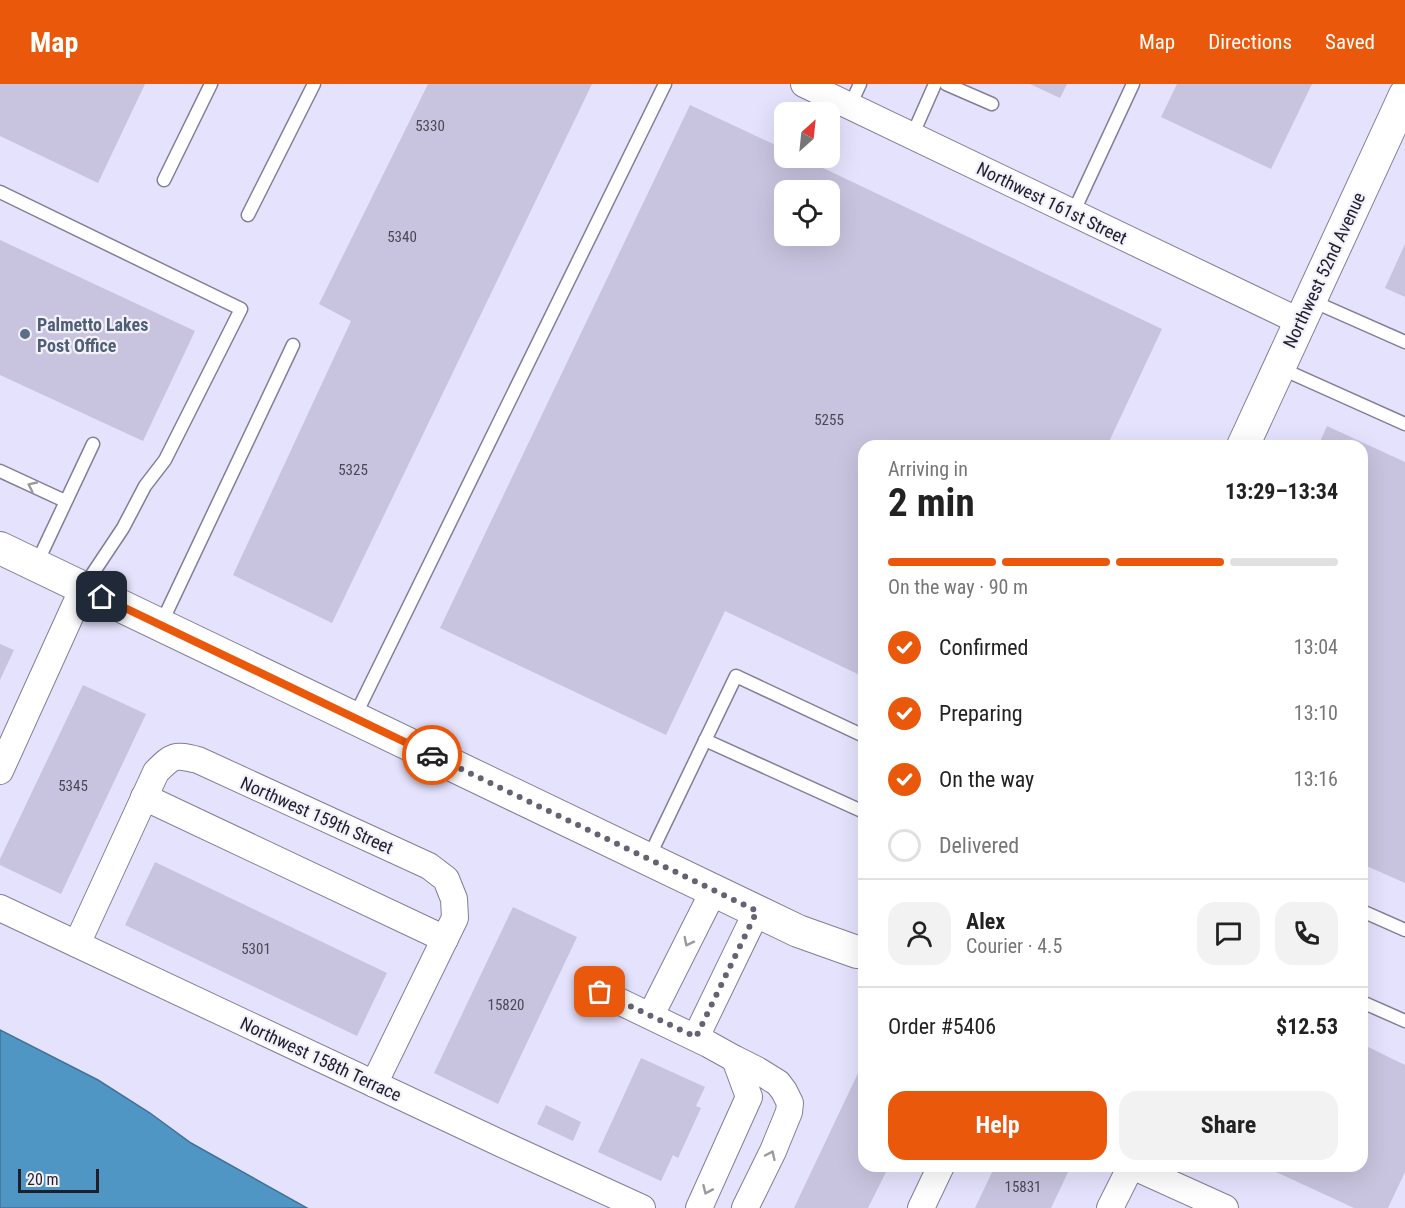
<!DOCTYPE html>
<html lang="en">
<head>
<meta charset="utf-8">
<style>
  body { margin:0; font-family:"Roboto Condensed",sans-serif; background:#f2f2f2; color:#222; height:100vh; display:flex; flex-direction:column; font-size:22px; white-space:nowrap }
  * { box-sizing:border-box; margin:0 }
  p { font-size:20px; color:#767676 }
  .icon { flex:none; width:33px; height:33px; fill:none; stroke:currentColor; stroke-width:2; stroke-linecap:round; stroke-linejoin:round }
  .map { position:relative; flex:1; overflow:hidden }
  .panel { position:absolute; left:858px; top:356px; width:510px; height:732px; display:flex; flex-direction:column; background:#fff; border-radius:18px; box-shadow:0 6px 24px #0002 }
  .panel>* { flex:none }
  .needle { width:39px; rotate:27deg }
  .controls { position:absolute; left:774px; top:18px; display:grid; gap:12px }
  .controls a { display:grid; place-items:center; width:66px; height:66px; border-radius:12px; background:#fff; box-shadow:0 6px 24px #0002; font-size:30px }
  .scale { position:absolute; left:18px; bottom:15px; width:81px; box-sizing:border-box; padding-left:6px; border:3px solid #201e28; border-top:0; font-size:16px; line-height:21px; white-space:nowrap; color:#201e28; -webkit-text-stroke:4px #f3f1fc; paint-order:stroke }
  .pin { position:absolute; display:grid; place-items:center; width:51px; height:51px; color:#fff; margin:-26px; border-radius:12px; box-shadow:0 3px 9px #0006 }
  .courier { position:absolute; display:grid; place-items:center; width:60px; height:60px; margin:-30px; border:4px solid #ea580c; border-radius:50%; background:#fff; color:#222; box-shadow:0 2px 8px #0007 }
  .summary em { font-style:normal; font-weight:700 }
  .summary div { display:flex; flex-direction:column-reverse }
  .summary { display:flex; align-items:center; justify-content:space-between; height:102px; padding:0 30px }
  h1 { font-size:39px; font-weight:700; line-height:45px }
  .bar { display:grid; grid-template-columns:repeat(4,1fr); gap:9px 6px; align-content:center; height:72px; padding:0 30px }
  .bar i { height:8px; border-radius:4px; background:#e0e0e0 }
  .bar .on { background:#ea580c }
  .bar p { grid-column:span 4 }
  .line { display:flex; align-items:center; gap:15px; padding:0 30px; border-top:2px solid #e0e0e0 }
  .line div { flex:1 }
  .round { display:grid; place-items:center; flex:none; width:63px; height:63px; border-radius:18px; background:#f2f2f2 }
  ol { padding:0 30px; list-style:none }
  li { display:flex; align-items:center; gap:18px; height:66px }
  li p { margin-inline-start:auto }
  li .icon { padding:6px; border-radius:50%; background:#ea580c; color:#fff; stroke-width:4 }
  li:last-child { color:#767676 }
  li i { width:33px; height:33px; border:3px solid #e0e0e0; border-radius:50% }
  .cta { display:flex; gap:12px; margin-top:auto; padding:12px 30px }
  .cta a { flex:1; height:69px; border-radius:18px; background:#ea580c; color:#fff; font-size:24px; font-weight:700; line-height:69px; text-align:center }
  .cta a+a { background:#f2f2f2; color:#222 }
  header { display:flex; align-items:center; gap:36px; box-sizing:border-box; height:84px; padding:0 30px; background:#ea580c; color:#fff }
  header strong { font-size:28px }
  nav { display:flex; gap:33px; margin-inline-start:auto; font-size:21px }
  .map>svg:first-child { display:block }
  .water { fill:#5096c5; stroke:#427296; stroke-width:1.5 }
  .building { fill:#c8c4df; fill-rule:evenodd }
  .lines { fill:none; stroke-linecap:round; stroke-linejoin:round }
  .service-casing { stroke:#827e97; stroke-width:15 }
  .minor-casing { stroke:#827e97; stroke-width:28 }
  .tertiary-casing { stroke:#827e97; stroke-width:34 }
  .service { stroke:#fff; stroke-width:12 }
  .minor { stroke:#fff; stroke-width:26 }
  .tertiary { stroke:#fff; stroke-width:32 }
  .oneway { stroke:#9b9a9e }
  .done { stroke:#656373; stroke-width:6; stroke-dasharray:0 10.8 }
  .route { stroke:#ea580c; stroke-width:8 }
  .service-dot { fill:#5c6f8a; stroke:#f3f1fc; stroke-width:2 }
  .labels { text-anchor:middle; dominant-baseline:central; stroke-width:4.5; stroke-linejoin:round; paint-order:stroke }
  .number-label { font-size:15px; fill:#4a4856 }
  .street-label { font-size:18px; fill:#201e28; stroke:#f3f1fc }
  .service-label { font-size:18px; font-weight:bold; fill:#4e5e75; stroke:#f3f1fc; text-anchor:start }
</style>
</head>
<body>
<header>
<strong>Map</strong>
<nav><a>Map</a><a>Directions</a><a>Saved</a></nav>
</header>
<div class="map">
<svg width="1405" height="1124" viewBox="0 0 1405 1124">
  <rect width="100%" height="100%" fill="#e5e2fd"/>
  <path class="water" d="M0,946L98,996L150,1029L191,1059L307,1124H0Z"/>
  <g class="building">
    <path d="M0,0H145L98,99L0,52Z"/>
    <path d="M428,0H592L332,539L233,491L351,237L319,220Z"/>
    <path d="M1030,0H1067L1060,14Z"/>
    <path d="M1177,0H1312L1271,85L1161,33Z"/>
    <path d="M690,21L784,65V74H802L1162,245L1107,362H864V593L725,527L666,651L440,544ZM784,106H830V152H784Z"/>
    <path d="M0,156L195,247L143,357L0,291Z"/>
    <path d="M1405,160V213L1385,204Z"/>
    <path d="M1327,342L1405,378V799L1362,780V362H1318Z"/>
    <path d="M0,560L14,566L0,596Z"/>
    <path d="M83,601L146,630L61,810L0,781V775Z"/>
    <path d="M155,778L387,889L357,952L125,841Z"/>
    <path d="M513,823L577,853L498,1020L434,989Z"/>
    <path d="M1362,960L1405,981V1088L1388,1124H1354L1263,1082H1362Z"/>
    <path d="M641,974L705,1003L696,1022L701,1024L678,1074L673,1071L661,1097L598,1068Z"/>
    <path d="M860,985L864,987V1082H889L868,1124H794Z"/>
    <path d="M546,1021L581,1038L573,1057L537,1040Z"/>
    <path d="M995,1082H1071L1051,1124H975Z"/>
  </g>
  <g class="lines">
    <defs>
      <g id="service">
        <path d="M946,0L992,20"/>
        <path d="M850,22L860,0"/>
        <path d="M912,52L935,0"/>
        <path d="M164,96L211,0"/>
        <path d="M0,108L241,225L165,376L145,402L123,444L83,504"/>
        <path d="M1073,129L1133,0"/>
        <path d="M248,131L314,0"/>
        <path d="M1310,216L1405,258"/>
        <path d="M1280,284L1405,340"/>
        <path d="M0,387L65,417"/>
        <path d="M36,481L93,360"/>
        <path d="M161,540L293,261"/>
        <path d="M354,634L665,0"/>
        <path d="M705,656L864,728"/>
        <path d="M649,773L736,592L864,652"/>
        <path d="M1362,827L1405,846"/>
        <path d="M1362,918L1405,937"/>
      </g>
      <g id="minor">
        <path d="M804,0L1301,238"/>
        <path d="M0,687L83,504"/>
        <path d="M144,713L445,855"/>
        <path d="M0,824L502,1060L642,1124"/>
        <path d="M77,860L156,688C173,671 174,670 198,676L429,782L446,795L454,815L455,834L374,1000"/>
        <path d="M600,908L708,960L735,975L757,986L778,999L784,1007L790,1019L789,1028L773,1067L745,1124"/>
        <path d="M651,931L714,806"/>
        <path d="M696,953L757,827"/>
        <path d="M1132,1082L1225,1124"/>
        <path d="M699,1124L749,1013L735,975"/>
        <path d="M921,1124L941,1082"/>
        <path d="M1110,1124L1131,1082"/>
      </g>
      <g id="tertiary">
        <path d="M1243,362L1405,11"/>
        <path d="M0,464L798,847L857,868H864"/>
      </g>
    </defs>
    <use href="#service" class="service-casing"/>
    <use href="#minor" class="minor-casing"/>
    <use href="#tertiary" class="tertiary-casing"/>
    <use href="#service" class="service"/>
    <use href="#minor" class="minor"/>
    <use href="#tertiary" class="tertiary"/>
  </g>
  <defs><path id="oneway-chevron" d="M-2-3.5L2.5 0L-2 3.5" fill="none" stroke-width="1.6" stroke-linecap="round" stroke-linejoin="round" transform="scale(1.5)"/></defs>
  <g class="oneway">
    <use href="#oneway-chevron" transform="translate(32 402) rotate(-155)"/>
    <use href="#oneway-chevron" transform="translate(688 858) rotate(117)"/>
    <use href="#oneway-chevron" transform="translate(771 1071) rotate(-65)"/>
    <use href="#oneway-chevron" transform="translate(707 1106) rotate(114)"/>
  </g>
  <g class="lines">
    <path class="done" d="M432,671L757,827L696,953L600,908"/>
    <path class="route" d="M102,513L432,671"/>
  </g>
  <circle class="service-dot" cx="25" cy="250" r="6"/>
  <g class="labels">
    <g class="number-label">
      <text x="430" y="42">5330</text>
      <text x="402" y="153">5340</text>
      <text x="829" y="336">5255</text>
      <text x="353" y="386">5325</text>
      <text x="73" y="702">5345</text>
      <text x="256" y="865">5301</text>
      <text x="506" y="921">15820</text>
      <text x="1023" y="1103">15831</text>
    </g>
    <g class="street-label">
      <text transform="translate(1052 119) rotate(26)">Northwest 161st Street</text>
      <text transform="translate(1324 186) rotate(-65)">Northwest 52nd Avenue</text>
      <text transform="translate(317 731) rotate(24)">Northwest 159th Street</text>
      <text transform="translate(321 975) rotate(25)">Northwest 158th Terrace</text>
    </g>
    <g class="service-label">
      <text x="37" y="240">Palmetto Lakes<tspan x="37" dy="21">Post Office</tspan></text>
    </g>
  </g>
</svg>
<div class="controls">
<a><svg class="needle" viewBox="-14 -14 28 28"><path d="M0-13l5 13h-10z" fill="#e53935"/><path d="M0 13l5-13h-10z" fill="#767676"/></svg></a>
<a><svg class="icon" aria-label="locate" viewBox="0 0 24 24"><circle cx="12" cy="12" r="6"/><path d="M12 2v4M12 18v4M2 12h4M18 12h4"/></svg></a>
</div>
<div class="scale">20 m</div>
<div class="pin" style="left:600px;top:908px;background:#ea580c"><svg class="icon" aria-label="bag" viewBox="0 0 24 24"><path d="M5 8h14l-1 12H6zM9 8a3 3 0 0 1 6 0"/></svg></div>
<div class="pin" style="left:102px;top:513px;background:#1f2937"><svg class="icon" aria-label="home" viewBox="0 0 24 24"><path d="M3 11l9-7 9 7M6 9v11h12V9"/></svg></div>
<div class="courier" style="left:432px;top:671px"><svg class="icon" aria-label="car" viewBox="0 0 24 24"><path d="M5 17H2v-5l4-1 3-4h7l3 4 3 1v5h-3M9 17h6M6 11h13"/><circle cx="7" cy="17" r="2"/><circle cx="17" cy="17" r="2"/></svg></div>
<section class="panel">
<div class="summary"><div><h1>2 min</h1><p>Arriving in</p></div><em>13:29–13:34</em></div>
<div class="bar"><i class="on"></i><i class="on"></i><i class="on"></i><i></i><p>On the way · 90 m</p></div>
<ol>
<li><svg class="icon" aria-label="check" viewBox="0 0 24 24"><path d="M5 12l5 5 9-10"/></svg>Confirmed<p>13:04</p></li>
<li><svg class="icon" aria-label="check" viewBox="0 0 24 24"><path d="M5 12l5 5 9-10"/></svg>Preparing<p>13:10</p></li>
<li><svg class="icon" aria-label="check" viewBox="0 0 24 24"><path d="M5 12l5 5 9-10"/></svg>On the way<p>13:16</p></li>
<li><i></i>Delivered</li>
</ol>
<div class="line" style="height:108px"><a class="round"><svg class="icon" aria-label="person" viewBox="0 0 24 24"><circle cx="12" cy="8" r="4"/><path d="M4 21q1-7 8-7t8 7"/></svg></a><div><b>Alex</b><p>Courier · 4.5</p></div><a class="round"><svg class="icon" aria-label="chat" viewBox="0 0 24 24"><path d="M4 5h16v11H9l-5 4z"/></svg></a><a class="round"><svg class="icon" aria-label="phone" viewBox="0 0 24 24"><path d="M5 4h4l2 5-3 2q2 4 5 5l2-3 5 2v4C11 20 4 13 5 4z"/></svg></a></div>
<div class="line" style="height:78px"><div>Order #5406</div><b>$12.53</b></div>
<div class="cta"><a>Help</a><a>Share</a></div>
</section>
</div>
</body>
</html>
